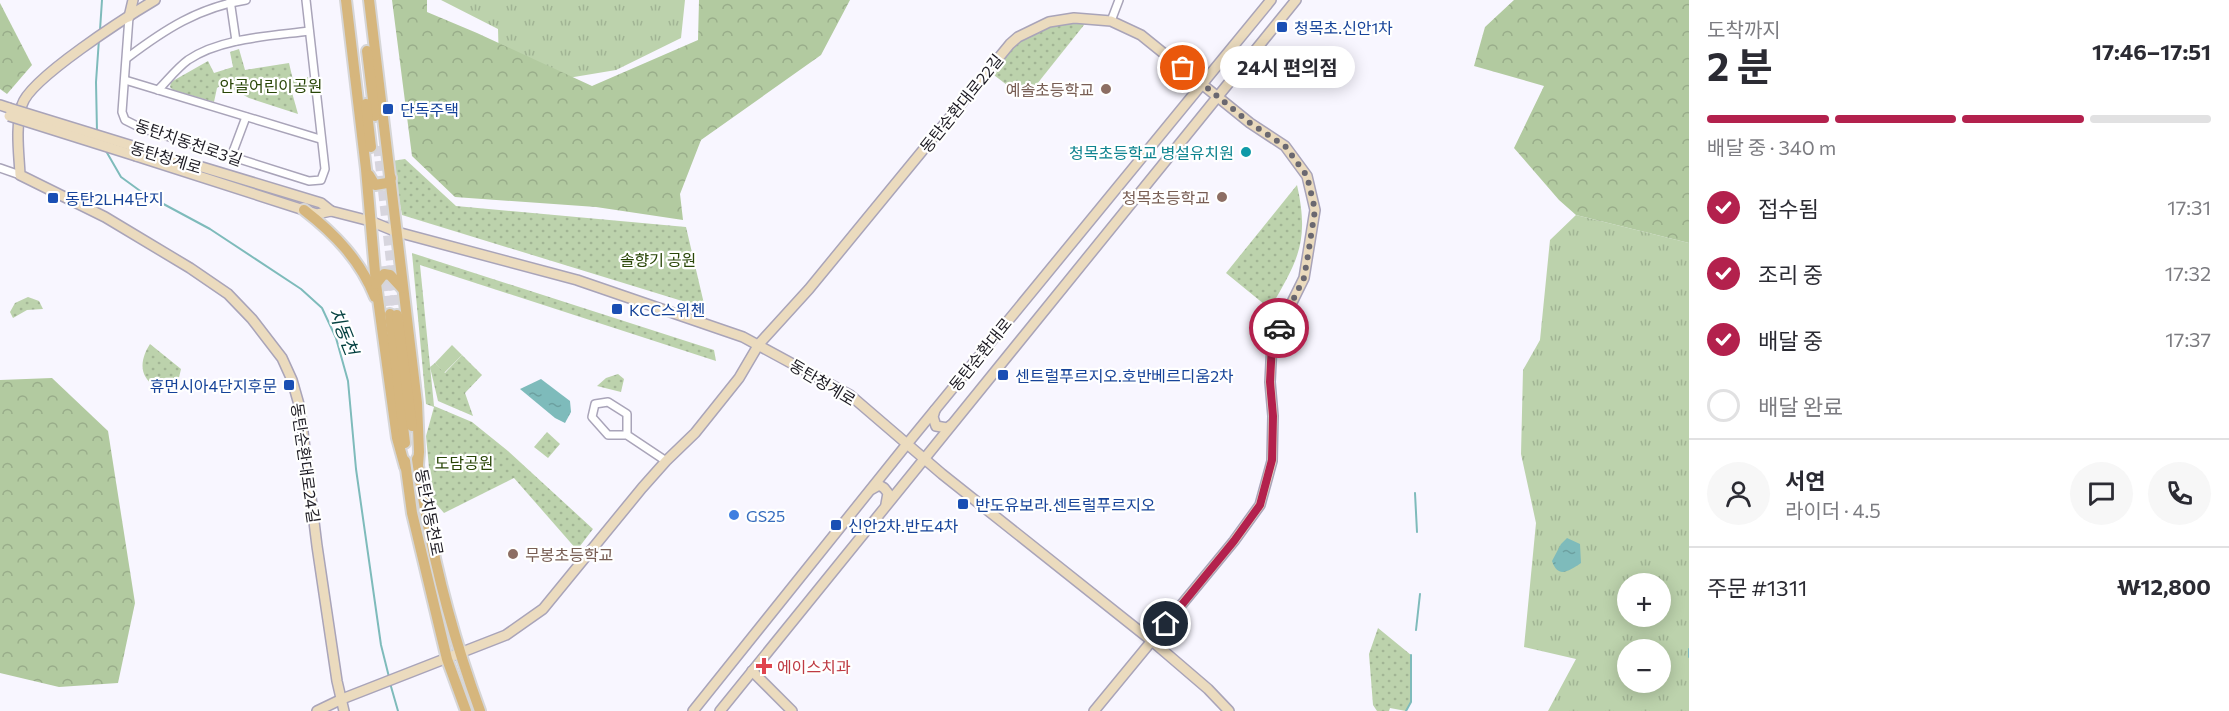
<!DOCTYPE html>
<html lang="ko">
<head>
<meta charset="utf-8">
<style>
  body { margin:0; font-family:Commissioner,"Noto Sans KR",sans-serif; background:#f7f7f7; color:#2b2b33; height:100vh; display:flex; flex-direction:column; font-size:22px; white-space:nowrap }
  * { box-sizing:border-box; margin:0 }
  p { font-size:20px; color:#7c7c81 }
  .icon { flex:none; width:33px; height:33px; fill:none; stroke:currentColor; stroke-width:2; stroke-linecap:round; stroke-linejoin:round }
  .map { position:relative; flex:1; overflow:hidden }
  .side { display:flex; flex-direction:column; background:#fff; width:540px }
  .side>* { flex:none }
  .fabs { position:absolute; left:1617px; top:573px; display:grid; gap:12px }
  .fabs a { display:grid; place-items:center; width:54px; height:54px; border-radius:50%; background:#fff; box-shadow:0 3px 15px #0003; font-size:30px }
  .pin { position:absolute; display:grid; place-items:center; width:51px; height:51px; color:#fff; margin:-26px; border:3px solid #fff; border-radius:50%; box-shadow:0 2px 6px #0007 }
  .courier { position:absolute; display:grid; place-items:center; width:60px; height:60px; margin:-30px; border:4px solid #b3214d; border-radius:50%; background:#fff; color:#222; box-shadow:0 2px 8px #0007 }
  .bubble { position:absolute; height:42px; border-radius:21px; background:#fff; box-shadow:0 3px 15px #0003; font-size:20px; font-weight:700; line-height:42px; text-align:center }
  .summary em { font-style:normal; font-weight:700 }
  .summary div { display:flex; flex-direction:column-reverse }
  .summary { display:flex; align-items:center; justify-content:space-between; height:102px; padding:0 18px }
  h1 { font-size:39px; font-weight:700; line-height:45px }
  .bar { display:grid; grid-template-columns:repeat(4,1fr); gap:9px 6px; align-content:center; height:72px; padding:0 18px }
  .bar i { height:8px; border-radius:4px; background:#e1e1e2 }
  .bar .selected { background:#b3214d }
  .bar p { grid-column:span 4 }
  .line { display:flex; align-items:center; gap:15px; padding:0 18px; border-top:2px solid #e1e1e2 }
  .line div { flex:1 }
  .round { display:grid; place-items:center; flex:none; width:63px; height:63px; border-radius:32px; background:#f7f7f7 }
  ol { padding:0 18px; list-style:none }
  li { display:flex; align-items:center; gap:18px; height:66px }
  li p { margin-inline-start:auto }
  li .icon { padding:6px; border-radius:50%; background:#b3214d; color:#fff; stroke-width:4 }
  li:last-child { color:#7c7c81 }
  li i { width:33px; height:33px; border:3px solid #e1e1e2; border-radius:50% }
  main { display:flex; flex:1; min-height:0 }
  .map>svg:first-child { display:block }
  .grass { fill:url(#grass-tufts); fill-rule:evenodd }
  .forest { fill:url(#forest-crowns) }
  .park { fill:url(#park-dots) }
  .garden { fill:#bcd2ac }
  .water { fill:url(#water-ripples) }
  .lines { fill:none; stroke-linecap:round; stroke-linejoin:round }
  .stream { stroke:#7ebbbb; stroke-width:2 }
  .primary-tunnel { stroke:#d7d5de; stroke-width:10; stroke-dasharray:10 5; stroke-linecap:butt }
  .street-casing { stroke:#a9a4b9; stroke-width:10 }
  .secondary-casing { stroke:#a9a4b9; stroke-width:12 }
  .primary-casing { stroke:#d6d6d7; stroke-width:14 }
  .street { stroke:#fff; stroke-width:7 }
  .secondary { stroke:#ebdbbe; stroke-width:9 }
  .primary { stroke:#d6b67d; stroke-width:10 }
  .secondary-bridge-casing { stroke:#a9a4b9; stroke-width:12; stroke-linecap:butt }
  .secondary-bridge { stroke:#ebdbbe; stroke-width:9 }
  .done { stroke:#6a6870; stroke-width:6; stroke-dasharray:0 10.8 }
  .route { stroke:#b3214d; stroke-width:8 }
  .transit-dot { fill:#1a4fb4; stroke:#fff; stroke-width:2 }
  .education-dot { fill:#8d6e63; stroke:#fff; stroke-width:2 }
  .culture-dot { fill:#0f9aa8; stroke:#fff; stroke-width:2 }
  .shop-dot { fill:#3f7fe0; stroke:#fff; stroke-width:2 }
  .health-dot { fill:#e0444e; stroke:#fff; stroke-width:2 }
  .labels { text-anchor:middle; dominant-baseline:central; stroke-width:4.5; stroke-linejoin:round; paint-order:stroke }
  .transit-label { font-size:16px; fill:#164399; stroke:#fff; text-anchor:start }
  .park-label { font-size:16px; fill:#294607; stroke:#fff }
  .education-label { font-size:16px; fill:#785e54; stroke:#fff; text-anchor:end }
  .street-label { font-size:16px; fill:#1d1b23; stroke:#fff }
  .culture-label { font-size:16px; fill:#0d838f; stroke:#fff; text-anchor:end }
  .shop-label { font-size:16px; fill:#366cbe; stroke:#fff; text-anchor:start }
  .health-label { font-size:16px; fill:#be3a42; stroke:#fff; text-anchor:start }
  .water-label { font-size:18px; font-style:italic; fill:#054141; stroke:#fff }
</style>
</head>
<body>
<main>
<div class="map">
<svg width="1689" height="711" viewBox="0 0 1689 711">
  <defs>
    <pattern id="grass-tufts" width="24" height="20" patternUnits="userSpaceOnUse" patternTransform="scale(1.5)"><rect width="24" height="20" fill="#bcd2ac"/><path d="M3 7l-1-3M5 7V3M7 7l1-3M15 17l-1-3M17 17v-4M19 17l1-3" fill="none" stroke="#a1b494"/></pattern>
    <pattern id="forest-crowns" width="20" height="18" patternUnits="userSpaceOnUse" patternTransform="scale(1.5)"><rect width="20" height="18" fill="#b2caa0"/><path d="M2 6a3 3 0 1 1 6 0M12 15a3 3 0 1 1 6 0" fill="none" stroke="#99ad8a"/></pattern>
    <pattern id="park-dots" width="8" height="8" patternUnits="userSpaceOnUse" patternTransform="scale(1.5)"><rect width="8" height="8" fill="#bcd2ac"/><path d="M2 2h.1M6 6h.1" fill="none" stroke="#a1b494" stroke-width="1.8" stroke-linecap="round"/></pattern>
    <pattern id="water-ripples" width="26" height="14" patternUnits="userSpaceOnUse" patternTransform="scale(1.5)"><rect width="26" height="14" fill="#7ebbbb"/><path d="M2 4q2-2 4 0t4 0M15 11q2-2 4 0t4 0" fill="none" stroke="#6ca0a0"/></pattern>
  </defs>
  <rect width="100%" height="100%" fill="#f8f6ff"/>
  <g class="grass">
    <path d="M441,0H685L681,38L616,70L532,84L499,65L498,29Z"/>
    <path d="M1576,215L1689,243V711H1548L1576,659L1524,647L1536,523L1521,454L1523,370L1540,340L1550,240ZM1628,584H1660V616H1628ZM1628,650H1660V682H1628Z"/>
  </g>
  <g class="forest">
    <path d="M392,0H427V12L477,33L592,86L698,40L699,0H850L821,55L701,140L680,194L683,220L596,207L455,197L412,156Z"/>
    <path d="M1514,0H1689V243L1576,215L1559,200L1514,148L1544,86L1474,66L1485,27Z"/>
    <path d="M0,3L32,65L7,94L0,89Z"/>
    <path d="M52,378L108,431L135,603L118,683L59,687L0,673V380Z"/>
  </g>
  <g class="park">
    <path d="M1088,20L1025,99L990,72L1012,44L1050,25Z"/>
    <path d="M239,49L245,70L289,63L293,80L308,77L309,87L291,89L298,114L249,98L223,84L217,88L214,102L173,90L170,87L171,82L208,61L214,73L233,67L230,52Z"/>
    <path d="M405,159L456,206L686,227L705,308L402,215L392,161Z"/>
    <path d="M1297,185C1310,243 1297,261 1270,309L1226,273Z"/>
    <path d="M412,253L714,350L716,361L420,265L434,406L472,422L508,451L593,529L577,550L514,478L444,513L432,499L426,436L434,407L426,404Z"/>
    <path d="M28,297L39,301L43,309L27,310L13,318L10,312L15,303Z"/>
    <path d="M150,344L181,369L177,386L170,380L158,388C139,378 139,361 150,344Z"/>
    <path d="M462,355L482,375L465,393L473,416L438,401L430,367L435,363L445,373Z"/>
    <path d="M618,374L624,379L621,392L597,386L606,378Z"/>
    <path d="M547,432L560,444L548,458L534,447Z"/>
    <path d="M1378,628L1411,655V702L1406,711L1390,708L1389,711H1377L1373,705L1369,654Z"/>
  </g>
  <path class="garden" d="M452,345L462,355L444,373L435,363Z"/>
  <g class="water">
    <path d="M541,379L570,401L571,412L565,423L555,418L520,389Z"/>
    <path d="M1567,538L1580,544L1581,563C1569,571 1558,579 1552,561L1561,544Z"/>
  </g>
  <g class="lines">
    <g class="stream">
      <path d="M100,30L102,0"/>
      <path d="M97,132L96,82L99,39"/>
      <path d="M106,151L121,177L143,193L210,229L301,289L322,308L336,338L348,381L356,469L381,645L389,677"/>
      <path d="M1415,493L1417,532"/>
      <path d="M1416,630L1420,594"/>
      <path d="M1689,649V657"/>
      <path d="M390,683L398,711"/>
      <path d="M1406,711L1411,702V655"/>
    </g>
    <g class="primary-tunnel">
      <path d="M378,146L397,315"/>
      <path d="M385,266L390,314"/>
    </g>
    <defs>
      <g id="street">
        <path d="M230,0L236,41"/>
        <path d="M129,17L122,112L125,120L141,128L309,181L321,180L325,169L306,0"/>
        <path d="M1111,21L1119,0"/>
        <path d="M127,58C164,30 199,7 246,0"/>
        <path d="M125,80L320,139"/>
        <path d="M158,90C167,81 177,68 188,60C220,38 271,36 309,31"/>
        <path d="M231,157L246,117"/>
        <path d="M0,168L20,175"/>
        <path d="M627,435H608L592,417L595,404L608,402L627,414V435L666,461"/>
      </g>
      <g id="secondary">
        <path d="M155,0C128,16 29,79 22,105C15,128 19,152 20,175L105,217L190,268L228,294L252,319L282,358L292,380L300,408L317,546L337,681L344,711"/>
        <path d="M129,17L133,0"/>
        <path d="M0,105L9,108"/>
        <path d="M139,148L321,203L331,211"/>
        <path d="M136,156L304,210L317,214L331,211L370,221L397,232L577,280L743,337L850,395L942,474L1152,641L1208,689L1229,711"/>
        <path d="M935,410L933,417L936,426L947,428L951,425"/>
        <path d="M872,489L879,485L884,488L888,493L886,504"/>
        <path d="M752,671L792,711"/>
        <path d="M317,711L342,699L506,635L543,609L642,488L666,461L695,433L739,378L759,344L809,289L1010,44L1018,37L1049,22L1074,18L1111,21L1141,35L1250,123L1285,146L1307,176L1315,210L1304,278L1272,343L1270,382L1273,416L1272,461L1260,505L1234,541L1094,711"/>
        <path d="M693,711L907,444L1271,0"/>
        <path d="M720,711L1296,0"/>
      </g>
      <g id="primary">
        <path d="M346,0L366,169L376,284L397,438L405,467"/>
        <path d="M369,0L417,403L419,452L418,465"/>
        <path d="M367,51L375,116"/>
        <path d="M366,104L371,147"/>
        <path d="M369,175L375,185L387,183L391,178"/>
        <path d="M304,210C335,234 360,260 375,297"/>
        <path d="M376,284L384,274L390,275L402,288"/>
        <path d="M390,314L405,443"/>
        <path d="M397,315L412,426"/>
        <path d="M417,459C429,546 450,629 480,711"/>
        <path d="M405,461L412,513L447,659L466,711"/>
      </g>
    </defs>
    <use href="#street" class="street-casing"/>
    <use href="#secondary" class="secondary-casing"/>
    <use href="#primary" class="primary-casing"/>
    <use href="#street" class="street"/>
    <use href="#secondary" class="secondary"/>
    <use href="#primary" class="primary"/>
    <defs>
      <g id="secondary-bridge">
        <path d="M9,108L139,148"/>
        <path d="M9,116L136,156"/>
      </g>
    </defs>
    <use href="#secondary-bridge" class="secondary-bridge-casing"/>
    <use href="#secondary-bridge" class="secondary-bridge"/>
  </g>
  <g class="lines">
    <path class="done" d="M1183,68L1250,123L1285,146L1307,176L1315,210L1308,255L1304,278L1279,328"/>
    <path class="route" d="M1166,624L1234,541L1260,505L1272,460L1273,416L1270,382L1272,343L1279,328"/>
  </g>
  <g class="transit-dot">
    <rect x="1276" y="21" width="12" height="12" rx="3"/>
    <rect x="382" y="103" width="12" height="12" rx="3"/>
    <rect x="47" y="192" width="12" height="12" rx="3"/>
    <rect x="611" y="303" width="12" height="12" rx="3"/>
    <rect x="997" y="369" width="12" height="12" rx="3"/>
    <rect x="283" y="379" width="12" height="12" rx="3"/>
    <rect x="957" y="498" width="12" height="12" rx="3"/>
    <rect x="830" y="519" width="12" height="12" rx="3"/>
  </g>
  <g class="education-dot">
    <circle cx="1106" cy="89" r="6"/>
    <circle cx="1222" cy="197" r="6"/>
    <circle cx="513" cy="554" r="6"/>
  </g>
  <circle class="culture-dot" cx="1246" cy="152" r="6"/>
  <circle class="shop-dot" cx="734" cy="515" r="6"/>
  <path class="health-dot" d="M761 657h6v6h6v6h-6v6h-6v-6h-6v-6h6z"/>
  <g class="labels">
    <g class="transit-label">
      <text x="1294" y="27">청목초.신안1차</text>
      <text x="400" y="109">단독주택</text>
      <text x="65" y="198">동탄2LH4단지</text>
      <text x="629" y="309">KCC스위첸</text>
      <text x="1015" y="375">센트럴푸르지오.호반베르디움2차</text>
      <text x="277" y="385" text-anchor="end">휴먼시아4단지후문</text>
      <text x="975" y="504">반도유보라.센트럴푸르지오</text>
      <text x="848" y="525">신안2차.반도4차</text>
    </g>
    <g class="park-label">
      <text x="271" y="85">안골어린이공원</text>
      <text x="658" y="259">솔향기 공원</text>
      <text x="464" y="462">도담공원</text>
    </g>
    <g class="education-label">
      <text x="1094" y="89">예솔초등학교</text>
      <text x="1210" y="197">청목초등학교</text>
      <text x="525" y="554" text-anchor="start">무봉초등학교</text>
    </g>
    <g class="street-label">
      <text transform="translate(961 103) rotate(-51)">동탄순환대로22길</text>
      <text transform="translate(189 142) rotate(19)">동탄치동천로3길</text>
      <text transform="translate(166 157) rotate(17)">동탄청계로</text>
      <text transform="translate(980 354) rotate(-51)">동탄순환대로</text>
      <text transform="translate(823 382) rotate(31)">동탄청계로</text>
      <text transform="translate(306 463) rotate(82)">동탄순환대로24길</text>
      <text transform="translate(430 512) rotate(79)">동탄치동천로</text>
    </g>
    <g class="culture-label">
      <text x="1234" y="152">청목초등학교 병설유치원</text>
    </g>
    <g class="shop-label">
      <text x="746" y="515">GS25</text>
    </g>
    <g class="health-label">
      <text x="777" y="666">에이스치과</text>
    </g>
    <g class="water-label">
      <text transform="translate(344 331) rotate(68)">치동천</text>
    </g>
  </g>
</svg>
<div class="fabs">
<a>+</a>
<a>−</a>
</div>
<div class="pin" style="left:1183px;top:68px;background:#ea580c"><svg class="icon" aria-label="bag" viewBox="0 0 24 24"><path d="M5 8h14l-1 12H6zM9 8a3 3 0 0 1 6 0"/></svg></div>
<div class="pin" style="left:1166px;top:624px;background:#1f2937"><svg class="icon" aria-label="home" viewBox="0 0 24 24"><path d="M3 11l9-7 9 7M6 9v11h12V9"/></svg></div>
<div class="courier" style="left:1279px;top:328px"><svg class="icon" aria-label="car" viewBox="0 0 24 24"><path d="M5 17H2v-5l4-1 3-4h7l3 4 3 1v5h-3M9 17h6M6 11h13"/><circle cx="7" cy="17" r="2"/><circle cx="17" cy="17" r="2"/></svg></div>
<div class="bubble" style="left:1220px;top:46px;width:135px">24시 편의점</div>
</div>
<section class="side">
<div class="summary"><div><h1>2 분</h1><p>도착까지</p></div><em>17:46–17:51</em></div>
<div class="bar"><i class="selected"></i><i class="selected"></i><i class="selected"></i><i></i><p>배달 중 · 340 m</p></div>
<ol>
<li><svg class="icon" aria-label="check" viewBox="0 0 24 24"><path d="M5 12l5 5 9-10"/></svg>접수됨<p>17:31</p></li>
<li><svg class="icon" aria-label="check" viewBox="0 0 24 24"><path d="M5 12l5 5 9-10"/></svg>조리 중<p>17:32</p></li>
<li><svg class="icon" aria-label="check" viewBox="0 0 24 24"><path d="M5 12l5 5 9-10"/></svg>배달 중<p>17:37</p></li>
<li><i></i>배달 완료</li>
</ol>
<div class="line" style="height:108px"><a class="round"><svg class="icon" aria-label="person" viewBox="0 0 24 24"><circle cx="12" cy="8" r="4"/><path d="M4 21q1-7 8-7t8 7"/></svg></a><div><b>서연</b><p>라이더 · 4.5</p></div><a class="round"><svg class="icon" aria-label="chat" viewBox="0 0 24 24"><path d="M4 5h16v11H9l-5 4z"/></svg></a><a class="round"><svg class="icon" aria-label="phone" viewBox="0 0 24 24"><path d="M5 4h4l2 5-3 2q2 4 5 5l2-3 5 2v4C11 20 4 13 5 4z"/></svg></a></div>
<div class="line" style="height:78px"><div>주문 #1311</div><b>₩12,800</b></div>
</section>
</main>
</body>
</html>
